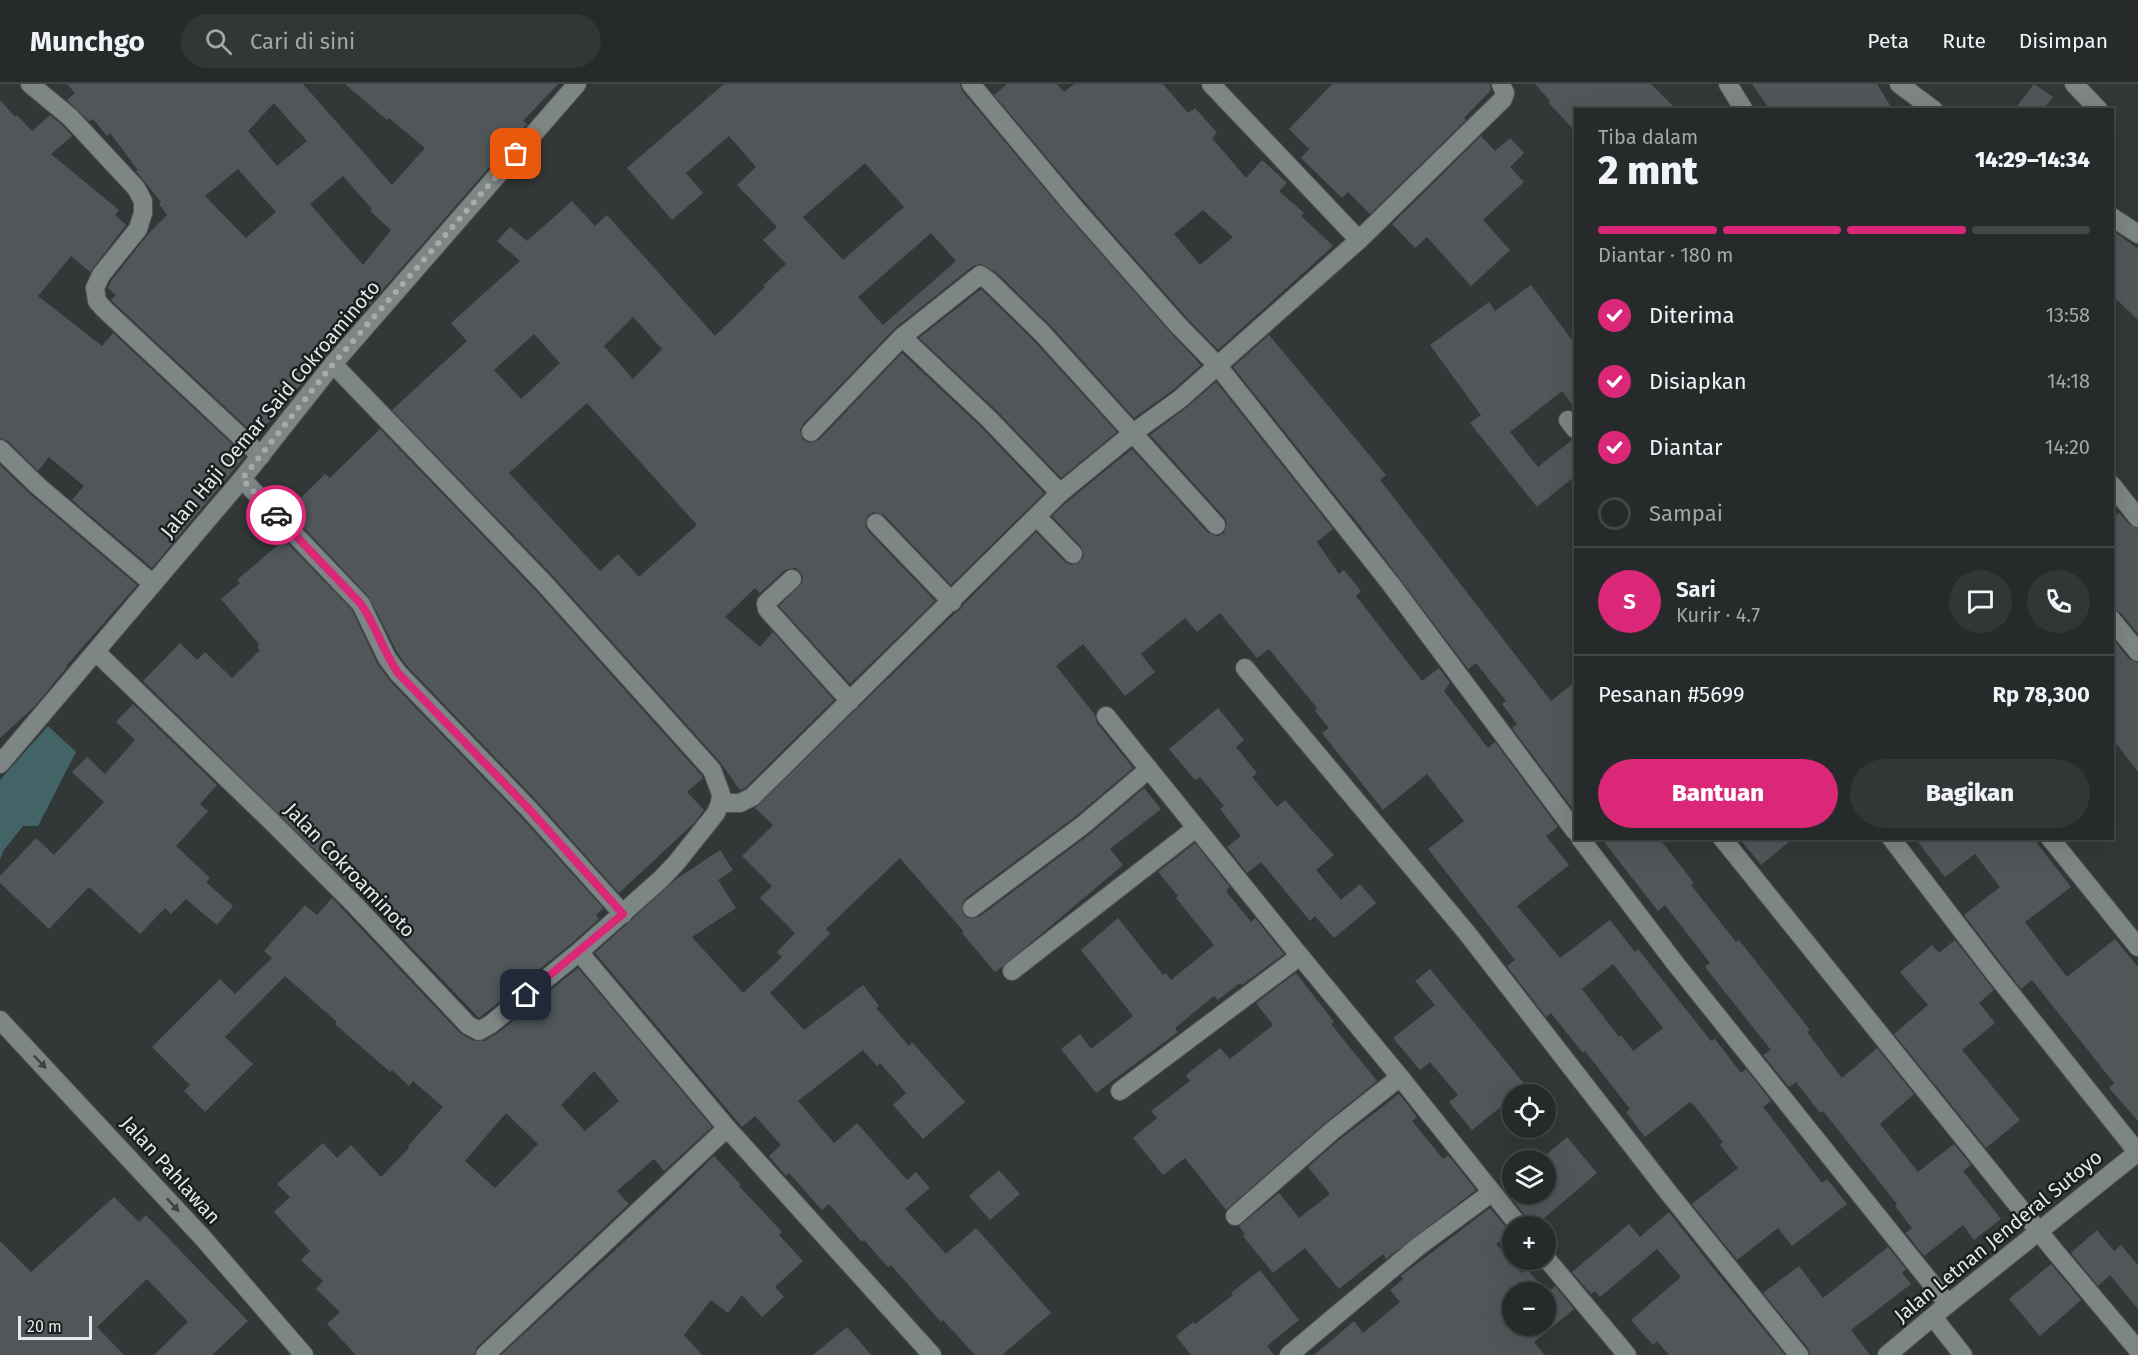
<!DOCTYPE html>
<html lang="id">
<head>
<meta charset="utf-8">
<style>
  body { margin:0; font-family:"Fira Sans",sans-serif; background:#323636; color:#f1f3f6; height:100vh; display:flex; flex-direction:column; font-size:22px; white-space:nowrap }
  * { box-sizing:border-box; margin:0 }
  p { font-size:20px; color:#a4a7a8 }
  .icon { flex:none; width:33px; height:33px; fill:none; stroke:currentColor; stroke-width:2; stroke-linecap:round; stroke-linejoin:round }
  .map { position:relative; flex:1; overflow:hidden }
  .details { position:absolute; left:1574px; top:24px; width:540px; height:732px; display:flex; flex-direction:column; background:#262a2a; border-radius:0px; box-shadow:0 6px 24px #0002,0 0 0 2px #424647 }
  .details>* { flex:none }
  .fabs { position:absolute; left:1502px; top:1000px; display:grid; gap:12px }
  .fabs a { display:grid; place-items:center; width:54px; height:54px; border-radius:50%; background:#262a2a; box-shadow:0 6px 24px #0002,0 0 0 2px #424647; font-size:30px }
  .scale { position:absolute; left:18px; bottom:15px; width:74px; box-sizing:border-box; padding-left:6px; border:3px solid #e5e9ea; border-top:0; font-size:16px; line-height:21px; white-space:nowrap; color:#e5e9ea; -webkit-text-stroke:4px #1c1e1f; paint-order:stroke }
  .pin { position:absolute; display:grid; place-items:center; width:51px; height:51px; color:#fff; margin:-26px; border-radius:12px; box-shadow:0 3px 9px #0006 }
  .courier { position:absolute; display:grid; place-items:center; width:60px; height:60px; margin:-30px; border:4px solid #db2777; border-radius:50%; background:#fff; color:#222; box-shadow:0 2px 8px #0007 }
  .summary em { font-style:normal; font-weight:800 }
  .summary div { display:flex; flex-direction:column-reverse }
  .summary { display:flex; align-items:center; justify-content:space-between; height:102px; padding:0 24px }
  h1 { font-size:39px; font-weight:800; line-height:45px }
  .bar { display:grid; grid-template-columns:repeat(4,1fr); gap:9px 6px; align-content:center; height:72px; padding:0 24px }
  .bar i { height:8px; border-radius:4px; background:#424647 }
  .bar .active { background:#db2777 }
  .bar p { grid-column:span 4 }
  .line { display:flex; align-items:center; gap:15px; padding:0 24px; border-top:2px solid #424647 }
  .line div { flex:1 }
  .round { display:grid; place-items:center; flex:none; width:63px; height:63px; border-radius:32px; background:#323636 }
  ol { padding:0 24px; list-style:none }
  li { display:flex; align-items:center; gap:18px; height:66px }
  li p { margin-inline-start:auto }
  li .icon { padding:6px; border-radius:50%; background:#db2777; color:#fff; stroke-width:4 }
  li:last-child { color:#a4a7a8 }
  li i { width:33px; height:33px; border:3px solid #424647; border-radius:50% }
  .cta { display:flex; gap:12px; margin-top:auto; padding:12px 24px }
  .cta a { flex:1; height:69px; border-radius:36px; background:#db2777; color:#fff; font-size:24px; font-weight:800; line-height:69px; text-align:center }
  .cta a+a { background:#323636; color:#f1f3f6 }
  header { display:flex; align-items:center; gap:36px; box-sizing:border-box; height:84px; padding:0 30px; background:#262a2a; border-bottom:2px solid #424647 }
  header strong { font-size:28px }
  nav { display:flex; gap:33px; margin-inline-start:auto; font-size:21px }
  .search { width:420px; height:54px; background:#323636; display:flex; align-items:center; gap:15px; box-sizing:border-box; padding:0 21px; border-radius:33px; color:#a4a7a8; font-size:22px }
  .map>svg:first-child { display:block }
  .green { fill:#426467 }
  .building { fill:#515758; fill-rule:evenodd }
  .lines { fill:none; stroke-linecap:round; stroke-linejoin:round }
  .street-casing { stroke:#4e5454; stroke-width:20 }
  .secondary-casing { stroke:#4e5454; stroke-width:20 }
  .street { stroke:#7e8585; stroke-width:18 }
  .secondary { stroke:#7e8585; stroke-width:18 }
  .oneway { fill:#3e4243 }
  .done { stroke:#a6abac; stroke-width:6; stroke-dasharray:0 10.8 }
  .route { stroke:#db2777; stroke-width:8 }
  .labels { text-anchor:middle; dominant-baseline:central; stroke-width:5; stroke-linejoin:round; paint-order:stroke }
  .street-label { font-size:20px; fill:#e5e9ea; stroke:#1c1e1f }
</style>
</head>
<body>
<header>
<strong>Munchgo</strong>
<div class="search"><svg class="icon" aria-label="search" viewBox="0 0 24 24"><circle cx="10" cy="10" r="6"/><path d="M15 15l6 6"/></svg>Cari di sini</div>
<nav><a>Peta</a><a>Rute</a><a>Disimpan</a></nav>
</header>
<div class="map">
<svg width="2138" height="1271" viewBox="0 0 2138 1271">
  <rect width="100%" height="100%" fill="#323838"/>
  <path class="green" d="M48,642L76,668L38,742H23L4,766L0,776V696Z"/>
  <g class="building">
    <path d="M67,0H303L392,101L425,64L389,34L387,36L345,0H558L523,37L527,40L324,273L292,311L293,313L286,322L255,351L111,216L116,211L108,204L111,197L149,149L167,131L159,120L161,118L136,87L138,86L110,49L107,52L93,35L89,37L67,16L75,9ZM274,19L307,57L277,82L248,47ZM238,85L276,128L246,154L205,112ZM343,92L372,125L370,127L391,146L363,181L310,120Z"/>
    <path d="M724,0H960L962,7L1065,129L1170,248L1201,281L1173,306L1134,334L1050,241L997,189L980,180L973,182L894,245L803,340L800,346L803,356L809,359L819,356L902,269L981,343L1044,409L951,501L884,431L874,428L868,431L865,441L868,447L935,517L850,600L779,522L802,499L803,492L796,484L785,486L760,509L755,504L725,533L760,563L773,548L834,616L745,704L740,706L720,678L552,491L392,326L467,257L451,239L520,177L497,157L510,143L527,157L572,117L595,142L607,131L715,252L765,203L763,202L786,180L763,156L777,143L737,101L756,83L729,52L686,89L703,109L672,136L627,84ZM865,79L904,123L843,176L803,133ZM931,149L956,177L883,241L858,213ZM633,233L662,265L633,295L604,262ZM534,250L560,279L521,315L494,286ZM587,319L697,441L639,493L618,470L600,487L509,389Z"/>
    <path d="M1007,0H1057L1064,8L1074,0H1163L1188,29L1195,24L1217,49L1212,54L1246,94L1262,76L1287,99L1279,107L1304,129L1301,132L1333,162L1218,266L1186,233L1082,115L994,11ZM1203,126L1233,153L1200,181L1174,150Z"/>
    <path d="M1332,0H1490L1491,6L1464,34L1466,36L1370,130L1348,108L1342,114L1301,74L1309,65L1289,45Z"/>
    <path d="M1535,0H1651L1677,26H1575V47L1548,18L1550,17Z"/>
    <path d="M1752,0H1877L1893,26H1770Z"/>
    <path d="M2034,0L2053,13L2043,26H2014Z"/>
    <path d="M0,16L15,33L17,31L32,47L50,31L62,41L72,52L51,70L119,126L115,131L126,141L90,188L71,172L38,212L102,262L113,249L245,372L152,484L72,416L84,402L49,373L38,387L8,357L0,354Z"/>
    <path d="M1481,52L1495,67L1510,54L1524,69L1510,83L1524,98L1483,136L1510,166L1471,202L1427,153L1415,164L1392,140Z"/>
    <path d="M2112,146L2138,165V236L2112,211Z"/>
    <path d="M1531,201L1575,260V324L1562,307L1510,348L1538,383L1572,356H1575V392L1537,423L1470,339L1481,331L1430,261L1489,218L1495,227Z"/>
    <path d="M981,205L1034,257L1117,348L1061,394L997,327L919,254Z"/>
    <path d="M1269,251L1386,391L1380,396L1551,617L1575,598V728L1512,644L1517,640L1502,620L1506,617L1476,579L1468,585L1351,430H1350L1233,283Z"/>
    <path d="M1216,298L1333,445L1317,458L1339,490L1344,486L1361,507L1356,512L1422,597L1439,584L1450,599L1444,607L1488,664L1495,658L1558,743L1546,752L1569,781L1517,822L1560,874L1610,836L1635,868L1638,865L1711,957L1715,955L1741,989L1746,985L1771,1017L1763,1023L1822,1099L1827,1095L1847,1120L1792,1162L1778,1144L1737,1176L1692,1120L1738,1084L1720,1061L1723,1058L1693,1020L1690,1018L1645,1053L1626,1028L1630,1025L1585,967L1583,969L1551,929L1546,933L1507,882L1515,876L1428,765L1464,737L1427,690L1383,726L1322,649L1329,644L1315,627L1317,624L1269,565L1257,574L1220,529L1197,548L1185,534L1141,570L1155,588L1125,612L1083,560L1056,582L1095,631L1097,639L1133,684L1076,732L965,815L962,820L963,830L968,834L979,833L1090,750L1144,704L1161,725L1110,765L1123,781L1002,883L995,888L962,849L964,848L900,774L826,845L830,850L770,909L804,946L863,901L879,922L876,924L909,962L912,958L965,1018L923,1055L893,1021L906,1009L880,979L877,982L863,966L798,1017L834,1059L857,1039L907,1096L916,1088L930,1104L905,1125L946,1170L976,1144L1051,1229L1002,1271H975L943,1236L941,1238L891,1181L888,1183L864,1156L862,1158L829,1120L822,1126L789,1089L786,1092L769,1072L781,1061L755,1032L742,1043L595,869L675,796L720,766L733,786L718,796L736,824L692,853L743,909L782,873L777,868L795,849L760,814L772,802L742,772L773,741L755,724L955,529L960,526L963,521L1036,448L1065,478L1071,481L1080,478L1084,472L1081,463L1052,432L1068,417L1132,365L1208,449L1218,452L1224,449L1227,439L1224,433L1150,351L1187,323ZM1613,880L1663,944L1633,967L1621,951L1619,953L1582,905Z"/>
    <path d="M380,345L536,507L702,692L703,694L687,708L704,726L694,739L619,809L536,716L407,582L397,568L369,513L288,427L325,390L330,394Z"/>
    <path d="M0,381L30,410L137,501L66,582L67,583L35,622L0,654Z"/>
    <path d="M2119,429L2130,441L2138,445V550L2121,529L2112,525V435Z"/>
    <path d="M272,443L352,526L377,579L390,597L520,732L603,824L596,831L599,835L572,859L479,934L363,813L143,597L180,559L197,576L205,568L232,594L260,566L257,563L259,560L221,515L240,499L237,496L278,461L267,449Z"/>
    <path d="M2112,554L2129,575L2138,579V688L2112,654Z"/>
    <path d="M133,620L217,701L200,720L208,727L176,762L210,794L206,798L233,822L217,841L186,815L171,830L165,824L140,850L89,803L49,845L0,799V792L36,754L54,771L104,718L72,688L87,673L105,690L135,656L116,638Z"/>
    <path d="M1218,624L1244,656L1236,663L1257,689L1252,693L1277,723L1285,716L1334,771L1316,786L1341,816L1360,800L1376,819L1334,854L1315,832L1310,837L1261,778L1247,789L1227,763L1241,752L1220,725L1224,722L1200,693L1195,696L1169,665Z"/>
    <path d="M1601,754H1659L1694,799L1691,801L1736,858L1739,856L1810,946L1807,948L1842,994L1877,964L1914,1010L1880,1040L1918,1088L1954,1060L1971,1081L1963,1087L2001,1135L1974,1156L1963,1141L1924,1172L1906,1149L1912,1144L1895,1122L1897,1120L1823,1027L1820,1029L1796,998L1789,1003L1763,971L1771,966L1705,883L1710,879L1665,821L1658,827Z"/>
    <path d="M1739,754H1794L1761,781Z"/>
    <path d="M1915,754H2033L2071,803L2025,838L2067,893L2115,855L2138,883V1037L2109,1004L2114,999L2032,896L2021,905L1964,831L2000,803L1975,770L1945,793Z"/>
    <path d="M1195,759L1230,803L1226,807L1251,838L1255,834L1284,870L1242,901L1240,899L1218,916L1214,912L1175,944L1178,948L1096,1009L1061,965L1080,950L1091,965L1133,932L1081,866L1118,834L1163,891L1166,889L1171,896L1214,861L1176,814L1178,812L1158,788Z"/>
    <path d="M332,814L460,949L474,957H484L498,949L578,884L712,1043L664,1087L654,1075L617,1107L629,1120L477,1263L474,1271H356L327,1240L340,1228L316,1205L323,1197L301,1176L310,1167L274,1128L290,1113L277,1100L323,1059L337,1074L351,1061L381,1093L409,1064L408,1062L443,1023L413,997L409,1002L392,986L390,988L335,940L337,938L285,892L225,953L253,980L205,1028L184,1007L190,1001L152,963L220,895L235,910L272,874L264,867L305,821L317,831ZM594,987L619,1017L585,1047L561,1021ZM506,1029L538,1060L495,1104L465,1077Z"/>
    <path d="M1955,856L1994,906L1979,919L1995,939L1962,966L2020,1036L1986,1064L1894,950L1928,921L1900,888L1932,861L1939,869Z"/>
    <path d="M1430,885L1526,1002L1515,1011H1512V1014L1472,1046L1449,1018L1458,1011L1430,978L1420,986L1393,954L1435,921L1415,897Z"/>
    <path d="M1296,889L1334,938L1331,940L1377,997L1325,1039L1226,1126L1185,1074L1163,1091L1133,1054L1157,1034L1151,1027L1190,997L1186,991L1220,964L1230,975L1273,941L1256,919Z"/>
    <path d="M1399,1010L1417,1033L1412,1037L1443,1075L1448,1071L1476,1106L1386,1175L1383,1170L1339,1205L1305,1164L1273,1189L1243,1152L1245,1150L1239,1142L1279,1109L1299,1134L1330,1110L1308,1083L1339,1056Z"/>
    <path d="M1567,1053L1597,1089L1537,1140L1529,1132L1527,1134L1505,1106L1512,1100V1110H1545V1077H1539Z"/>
    <path d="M714,1072L741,1101L739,1102L782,1148L779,1151L803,1177L775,1203L784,1213L762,1233L742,1211L728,1229L711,1216L684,1251L702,1271H501L664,1121Z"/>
    <path d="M999,1086L1020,1110L990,1136L969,1112Z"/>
    <path d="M114,1113L139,1138L146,1131L248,1237L212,1271H154L188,1238L147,1195L97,1243L124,1271H0V1157L31,1188Z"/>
    <path d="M1490,1124L1510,1148L1496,1160L1521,1189L1527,1185L1547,1209L1555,1202L1574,1225L1534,1258L1545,1271H1314L1354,1237L1363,1249L1400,1218L1390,1206L1403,1195L1401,1192ZM1512,1209H1545V1242H1512Z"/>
    <path d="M1669,1128L1718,1190L1785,1271H1669L1657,1257L1653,1261L1631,1236L1681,1193L1657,1165L1600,1213L1595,1207L1591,1210L1572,1188L1629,1140L1640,1153Z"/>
    <path d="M2097,1146L2114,1167L2121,1161L2138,1181V1225L2110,1191L2098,1202L2071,1169Z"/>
    <path d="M1888,1163L1906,1185L1902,1189L1911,1200L1851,1246L1870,1271H1810L1808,1264L1763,1209L1799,1182L1823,1214Z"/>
    <path d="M2051,1180L2081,1216L2040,1252L2009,1215Z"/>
    <path d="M1260,1186L1299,1236L1267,1262L1274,1271H1191L1176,1252L1193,1238L1195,1240L1233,1211L1231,1209Z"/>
    <path d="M847,1243L871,1271H813Z"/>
  </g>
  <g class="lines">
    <defs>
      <g id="street">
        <path d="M30,0L70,33L136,104L143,117V129L138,145L101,191L95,204L97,217L104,225L261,372"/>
        <path d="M971,0L1073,122L1178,241L1217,281L1390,499L1575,747"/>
        <path d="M1211,0L1359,156"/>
        <path d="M1728,0L1744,26"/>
        <path d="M2074,0L2099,26"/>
        <path d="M902,253L989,335L1060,409"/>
        <path d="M1568,336L1575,345"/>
        <path d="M811,348L902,253L980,191L989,197L1042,249L1216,441"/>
        <path d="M0,365L37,401L153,500"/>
        <path d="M242,395L361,520L387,574L398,589L528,724L623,830"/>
        <path d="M2112,401L2138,434"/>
        <path d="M1037,433L1073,470"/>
        <path d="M876,439L952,518"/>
        <path d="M792,495L766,519L767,525L850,617"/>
        <path d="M2112,536L2138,568"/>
        <path d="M96,568L270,736L355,821L468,941L479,947L491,940L579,868L661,795L677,778L716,729L720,719L721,710L712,686L544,499L333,280"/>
        <path d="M1245,584L1467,849L1668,1108L1799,1271"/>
        <path d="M1106,632L1300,872L1400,993L1520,1143"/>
        <path d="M720,719H740L752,713L1060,409L1133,349L1180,315L1359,156L1503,15L1505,9L1501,0"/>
        <path d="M1580,754L1675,879L1948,1220"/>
        <path d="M1722,754L2053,1165L2138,1266"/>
        <path d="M1891,754L1992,886L2138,1069"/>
        <path d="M2050,754L2138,863"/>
        <path d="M972,824L1083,741L1149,685"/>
        <path d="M579,868L727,1044"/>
        <path d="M1012,887L1196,744"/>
        <path d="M1120,1007L1300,872"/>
        <path d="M1235,1132L1332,1047L1400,993"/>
        <path d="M1545,1173L1627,1271"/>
        <path d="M1933,1233L1963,1271"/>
        <path d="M485,1271L727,1044L932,1271"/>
        <path d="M1289,1271L1419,1162L1491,1109"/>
        <path d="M1887,1271L1948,1220L2138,1068"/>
      </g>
      <g id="secondary">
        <path d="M1899,0L1934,26"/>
        <path d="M2112,133L2138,150"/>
        <path d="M0,680L242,395L333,280L577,0"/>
        <path d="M0,936L203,1154L304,1271"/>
      </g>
    </defs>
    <use href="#street" class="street-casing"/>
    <use href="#secondary" class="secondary-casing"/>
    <use href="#street" class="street"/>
    <use href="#secondary" class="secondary"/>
  </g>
  <defs><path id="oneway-solid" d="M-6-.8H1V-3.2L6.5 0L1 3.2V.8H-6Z" transform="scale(1.5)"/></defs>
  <g class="oneway">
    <use href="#oneway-solid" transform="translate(40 978) rotate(46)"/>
    <use href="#oneway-solid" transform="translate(173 1121) rotate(47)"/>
  </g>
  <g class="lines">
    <path class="done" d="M276,431L242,395L333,280L516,70"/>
    <path class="route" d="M276,431L361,520C376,542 383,567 398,589L528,724L623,830L526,911"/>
  </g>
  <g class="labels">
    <g class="street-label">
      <text transform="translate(270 325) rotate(-50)">Jalan Haji Oemar Said Cokroaminoto</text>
      <text transform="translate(350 786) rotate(46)">Jalan Cokroaminoto</text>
      <text transform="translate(171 1086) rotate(48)">Jalan Pahlawan</text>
      <text transform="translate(1998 1152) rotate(-39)">Jalan Letnan Jenderal Sutoyo</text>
    </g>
  </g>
</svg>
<div class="fabs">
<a><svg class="icon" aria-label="locate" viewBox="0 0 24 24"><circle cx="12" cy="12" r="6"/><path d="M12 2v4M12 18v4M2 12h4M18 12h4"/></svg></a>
<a><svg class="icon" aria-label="layers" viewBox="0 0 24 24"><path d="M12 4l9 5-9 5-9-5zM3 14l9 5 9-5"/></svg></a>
<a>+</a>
<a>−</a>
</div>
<div class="scale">20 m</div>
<div class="pin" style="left:516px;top:70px;background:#ea580c"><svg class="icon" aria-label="bag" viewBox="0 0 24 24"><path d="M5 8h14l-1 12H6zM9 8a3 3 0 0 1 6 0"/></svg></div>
<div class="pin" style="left:526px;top:911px;background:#1f2937"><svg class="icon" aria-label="home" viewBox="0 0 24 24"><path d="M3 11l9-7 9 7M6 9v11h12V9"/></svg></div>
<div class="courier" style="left:276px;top:431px"><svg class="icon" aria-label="car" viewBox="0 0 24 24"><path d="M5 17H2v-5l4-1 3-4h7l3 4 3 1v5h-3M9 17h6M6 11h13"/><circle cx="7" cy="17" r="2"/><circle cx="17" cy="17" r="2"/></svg></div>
<section class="details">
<div class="summary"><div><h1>2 mnt</h1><p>Tiba dalam</p></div><em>14:29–14:34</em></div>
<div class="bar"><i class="active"></i><i class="active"></i><i class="active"></i><i></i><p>Diantar · 180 m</p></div>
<ol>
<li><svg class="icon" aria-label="check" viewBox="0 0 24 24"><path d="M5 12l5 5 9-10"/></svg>Diterima<p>13:58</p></li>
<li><svg class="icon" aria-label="check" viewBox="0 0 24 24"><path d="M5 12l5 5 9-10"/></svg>Disiapkan<p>14:18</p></li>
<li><svg class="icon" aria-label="check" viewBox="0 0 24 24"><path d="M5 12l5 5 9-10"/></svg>Diantar<p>14:20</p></li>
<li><i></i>Sampai</li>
</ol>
<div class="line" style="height:108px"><b class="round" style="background:#db2777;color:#fff">S</b><div><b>Sari</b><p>Kurir · 4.7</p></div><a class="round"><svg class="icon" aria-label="chat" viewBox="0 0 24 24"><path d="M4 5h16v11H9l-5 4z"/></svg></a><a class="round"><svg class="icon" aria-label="phone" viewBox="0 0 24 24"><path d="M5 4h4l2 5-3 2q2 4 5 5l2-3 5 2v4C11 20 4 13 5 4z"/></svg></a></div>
<div class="line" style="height:78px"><div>Pesanan #5699</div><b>Rp 78,300</b></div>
<div class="cta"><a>Bantuan</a><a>Bagikan</a></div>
</section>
</div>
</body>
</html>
